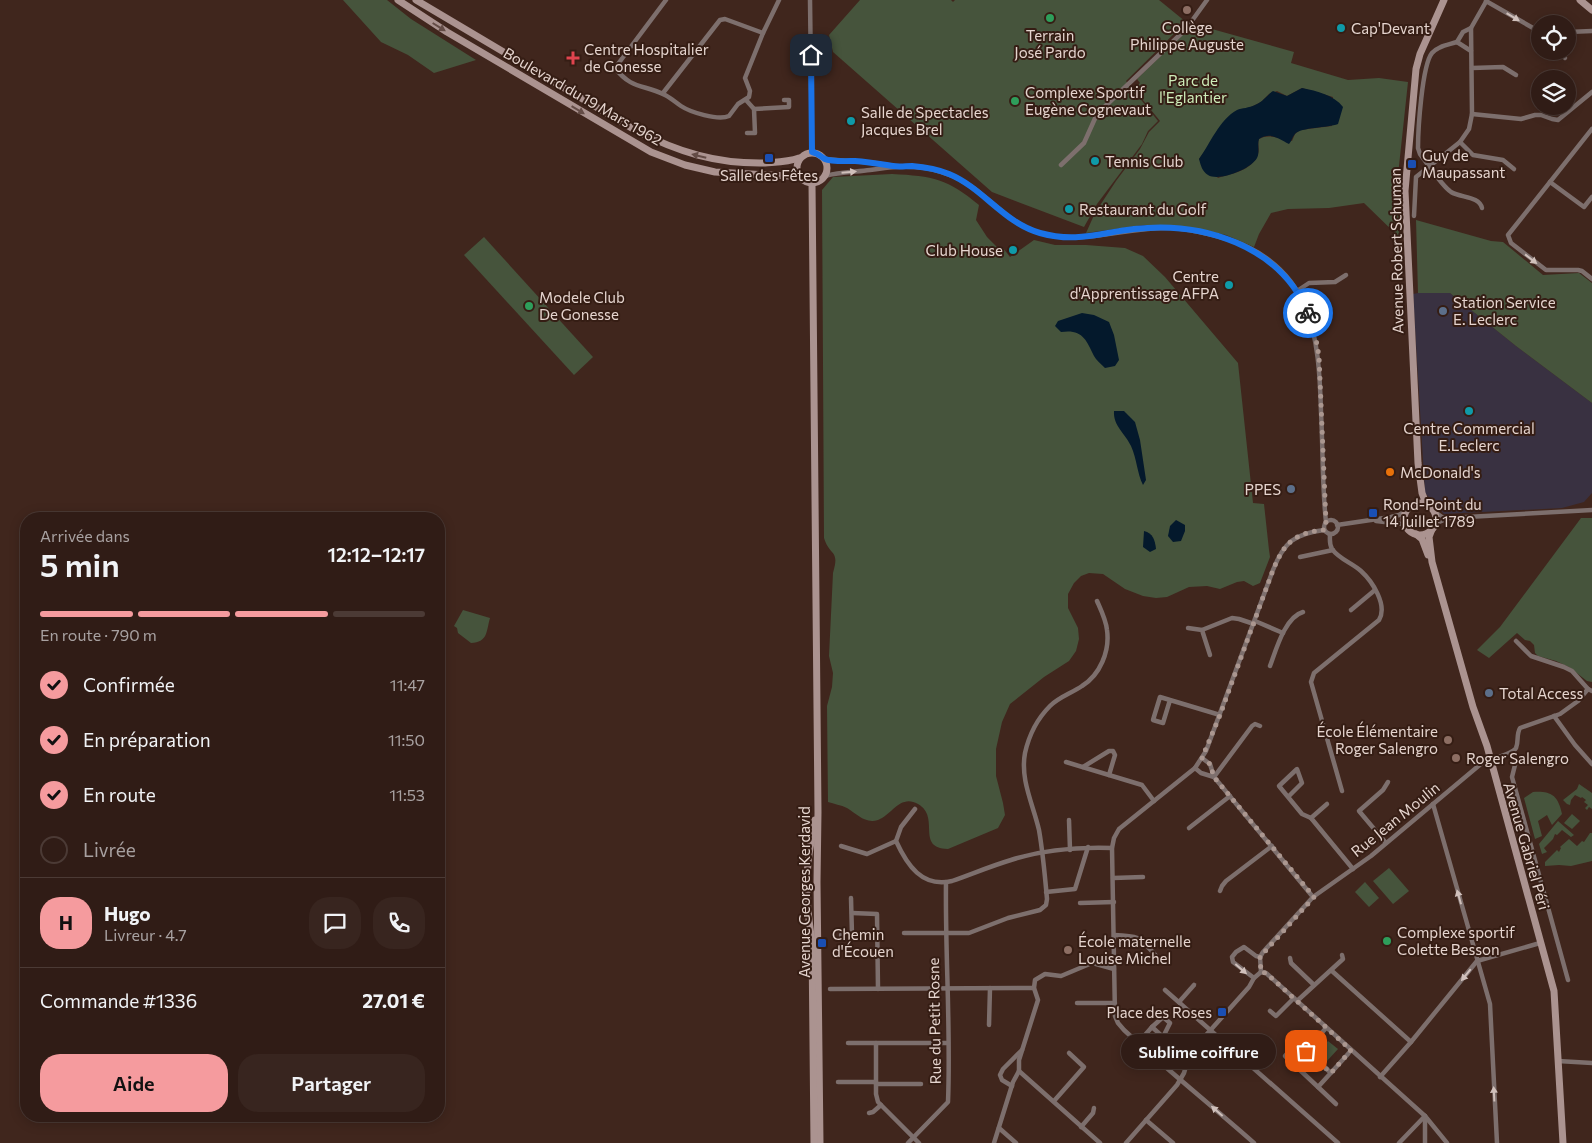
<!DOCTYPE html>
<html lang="fr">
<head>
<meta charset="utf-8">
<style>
  body { margin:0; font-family:Commissioner,sans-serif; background:#38251f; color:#f1f3f6; height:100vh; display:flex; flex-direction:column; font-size:19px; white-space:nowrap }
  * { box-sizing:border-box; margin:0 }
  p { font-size:16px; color:#a8a1a1 }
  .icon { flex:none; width:28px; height:28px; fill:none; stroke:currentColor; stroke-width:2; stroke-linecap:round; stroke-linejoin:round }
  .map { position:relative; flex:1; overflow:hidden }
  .sheet { position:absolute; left:20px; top:512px; width:425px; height:610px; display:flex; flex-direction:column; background:#301c16; border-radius:20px; box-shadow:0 2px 12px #0003,0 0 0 1px #4b3a35 }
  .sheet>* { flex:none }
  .controls { position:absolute; left:1531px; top:15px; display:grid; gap:10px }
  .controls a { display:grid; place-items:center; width:45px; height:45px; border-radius:50%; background:#301c16; box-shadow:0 2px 12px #0003,0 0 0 1px #4b3a35; font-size:25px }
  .pin { position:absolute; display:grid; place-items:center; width:42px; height:42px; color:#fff; margin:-21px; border-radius:10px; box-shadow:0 2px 8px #0006 }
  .courier { position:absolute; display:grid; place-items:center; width:50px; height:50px; margin:-25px; border:4px solid #1a73e8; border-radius:50%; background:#fff; color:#222; box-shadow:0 1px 6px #0007 }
  .bubble { position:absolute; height:35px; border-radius:18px; background:#301c16; box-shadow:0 2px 12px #0003,0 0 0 1px #4b3a35; font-size:16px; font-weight:600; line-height:35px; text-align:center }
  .overview em { font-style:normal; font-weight:600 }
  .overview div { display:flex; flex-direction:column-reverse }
  .overview { display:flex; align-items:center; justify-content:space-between; height:85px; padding:0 20px }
  h1 { font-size:32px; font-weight:600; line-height:38px }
  .bar { display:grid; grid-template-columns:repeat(4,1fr); gap:8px 5px; align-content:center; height:60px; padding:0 20px }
  .bar i { height:6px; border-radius:4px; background:#4b3a35 }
  .bar .active { background:#f59b9e }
  .bar p { grid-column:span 4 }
  .line { display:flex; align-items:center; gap:12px; padding:0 20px; border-top:1px solid #4b3a35 }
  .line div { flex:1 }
  .round { display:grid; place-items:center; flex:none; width:52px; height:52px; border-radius:20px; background:#38251f }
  ol { padding:0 20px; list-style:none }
  li { display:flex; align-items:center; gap:15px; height:55px }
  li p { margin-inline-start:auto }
  li .icon { padding:5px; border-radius:50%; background:#f59b9e; color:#111; stroke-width:4 }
  li:last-child { color:#a8a1a1 }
  li i { width:28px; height:28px; border:2px solid #4b3a35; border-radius:50% }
  .cta { display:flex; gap:10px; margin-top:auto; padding:10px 20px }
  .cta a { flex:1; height:58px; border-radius:20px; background:#f59b9e; color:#111; font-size:20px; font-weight:600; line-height:58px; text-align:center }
  .cta a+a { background:#38251f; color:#f1f3f6 }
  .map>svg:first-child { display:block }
  .commercial { fill:#393141 }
  .green { fill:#46543c; fill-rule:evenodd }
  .water { fill:#04192c }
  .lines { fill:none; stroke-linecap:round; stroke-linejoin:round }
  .street { stroke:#7d6f6d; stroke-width:4.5 }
  .secondary { stroke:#ab9390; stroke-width:7 }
  .oneway { fill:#d0c0bb }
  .oneway2 { fill:#644c46 }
  .done { stroke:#ab9790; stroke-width:5; stroke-dasharray:0 9 }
  .route { stroke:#1a73e8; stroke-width:6 }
  .education-dot { fill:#8d6e63; stroke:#351d14; stroke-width:2 }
  .leisure-dot { fill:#2e9e5b; stroke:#351d14; stroke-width:2 }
  .culture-dot { fill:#0f9aa8; stroke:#351d14; stroke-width:2 }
  .health-dot { fill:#e0444e; stroke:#351d14; stroke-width:2 }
  .transit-dot { fill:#1a4fb4; stroke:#351d14; stroke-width:2 }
  .service-dot { fill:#5c6f8a; stroke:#351d14; stroke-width:2 }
  .food-dot { fill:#e8710a; stroke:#351d14; stroke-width:2 }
  .labels { text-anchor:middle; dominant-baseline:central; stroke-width:4; stroke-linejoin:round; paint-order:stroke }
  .poi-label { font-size:15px; fill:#e5d4ce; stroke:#351d14; text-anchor:start }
  .park-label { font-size:15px; fill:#ceedb9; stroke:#351d14 }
  .street-label { font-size:15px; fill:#e5d4ce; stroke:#351d14 }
</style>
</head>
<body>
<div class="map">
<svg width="1592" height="1143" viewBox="0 0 1592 1143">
  <rect width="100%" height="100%" fill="#40261d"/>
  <path class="commercial" d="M1418,293H1450L1516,346L1592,403V493L1584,502L1562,508L1444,514L1425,493L1413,294Z"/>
  <g class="green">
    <path d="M343,0H387L411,19L476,60L434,73L408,55L381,42Z"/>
    <path d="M860,0H951L953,2L955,0H1159L1186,22L1126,81L1158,121L1148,131L1142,144L1097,204L1084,227L992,192L833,52L829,35Z"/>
    <path d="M1194,24L1294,52L1291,63L1348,80L1379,78L1408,82L1398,175L1399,237L1364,203L1329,208L1288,209L1271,213L1259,234L1254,247L1226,235L1199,229L1169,226L1144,225L1086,233L1095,213L1116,181L1140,149L1149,132L1160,121L1134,89L1140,83L1137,79ZM1302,88L1333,97L1332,126L1300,130L1295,134L1292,141C1280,139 1269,133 1259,139C1257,144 1260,149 1258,154C1252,171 1233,173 1218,178L1199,159L1207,148L1251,107L1261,102L1269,94L1277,91L1287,96Z"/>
    <path d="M892,174C933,176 948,179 979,205L976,220L987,237L998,248H1003L1010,257L1034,240L1055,245H1086L1125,248L1143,256L1165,277L1238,363L1253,503L1264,504L1269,550L1270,557L1260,583L1253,586L1244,581L1237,582L1220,589L1207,586L1189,587L1167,597L1156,598L1143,596L1125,589L1103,574L1089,573L1081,576L1074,583L1068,594V608L1078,628L1079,639L1076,651L1069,661L1044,677L1010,704L1002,722L996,749V776L1003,803L1005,815L998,828L948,849C915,848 941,817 918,804C900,794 892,815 878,820C865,824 857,814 847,808C841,805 834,804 828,802L827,706L832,687L833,673L829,656L833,573C840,549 830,557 824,538L822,190L833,177Z"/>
    <path d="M1416,220L1491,241L1503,242L1543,275L1579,273L1592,283V403L1516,346L1450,293H1418Z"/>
    <path d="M484,237L593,357L574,375L464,255Z"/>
    <path d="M1581,518H1592V682L1587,681L1569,667L1556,661L1538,656L1535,653L1534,645L1530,641L1525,640L1517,633L1489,658L1477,650L1500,627Z"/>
    <path d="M463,610L490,618C486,632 488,642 471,643L458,633L457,628L454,626Z"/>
    <path d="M1579,784L1592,793V809L1589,807L1587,810L1585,808L1588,805L1584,802L1586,800L1582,797L1581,798L1575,795L1571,800L1570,805L1567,804L1563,800L1577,789Z"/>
    <path d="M1533,792C1551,791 1558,795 1562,814L1552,825L1547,815L1538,821L1542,836L1535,839L1524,798Z"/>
    <path d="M1572,814L1580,821L1572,829L1564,823Z"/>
    <path d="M1558,821L1574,835L1571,837L1562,830L1557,835L1555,834L1553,839L1544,848L1547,852L1542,854L1539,844Z"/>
    <path d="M1590,833H1592V861L1571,866L1559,865L1545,866V862L1557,850L1559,852L1561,848L1560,847L1569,839L1577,846L1582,841L1584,842Z"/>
    <path d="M1389,868L1409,891L1393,904L1373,881Z"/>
    <path d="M1365,882L1379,898L1369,907L1355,892Z"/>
    <path d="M1328,1041L1338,1049L1327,1061L1317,1053Z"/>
  </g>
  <g class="water">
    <path d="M1302,88C1317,91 1334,95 1343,107L1338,124C1328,128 1301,127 1295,134C1292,137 1292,141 1289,144C1278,138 1270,132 1259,139C1257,145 1260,152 1257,158C1251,169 1219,182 1208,175C1202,171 1201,166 1199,159C1210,144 1219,120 1237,110C1242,108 1249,108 1255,105C1263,102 1267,95 1273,91L1287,96Z"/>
    <path d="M1082,313L1094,315L1109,322L1114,335L1119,360L1115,366L1105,368C1101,364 1096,360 1094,356C1086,339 1082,329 1061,332L1055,326L1058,321Z"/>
    <path d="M1114,411H1124L1135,422L1140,440L1146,480L1143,485C1137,473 1137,459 1131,446C1125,433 1113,426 1114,411Z"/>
    <path d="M1176,520L1185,525V531L1181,541L1173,542L1168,536L1170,526Z"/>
    <path d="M1144,531C1153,533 1155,540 1156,549L1150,552L1143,547Z"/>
  </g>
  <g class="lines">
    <g class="street">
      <path d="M666,0L615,68C632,90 644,84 665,95C671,98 675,102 681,106C690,112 718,121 729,116L738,104L749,97L750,91L745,78L763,33L779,0"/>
      <path d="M810,0L812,152"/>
      <path d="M1486,1L1540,32"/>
      <path d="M1568,32L1592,31"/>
      <path d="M1457,42C1448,45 1438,46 1432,53C1422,65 1418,130 1418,148L1420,154C1428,164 1441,185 1451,192C1461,198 1479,196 1482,208"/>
      <path d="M1457,42L1463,32L1471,28"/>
      <path d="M1457,42L1471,51"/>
      <path d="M1561,51L1563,56L1565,58"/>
      <path d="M1472,68L1503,67L1516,75"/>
      <path d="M663,93L720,20L725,19L763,33"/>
      <path d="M746,100L754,109L755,133H747"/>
      <path d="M754,109L789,107V100H784"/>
      <path d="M1472,114L1521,119L1535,115H1541L1552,119L1558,120L1592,92"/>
      <path d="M1592,129L1508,235L1511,243L1546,270H1578L1582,271L1592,279"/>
      <path d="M1460,142L1473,155L1503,160L1514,169"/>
      <path d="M824,159L875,163L893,166"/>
      <path d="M1061,165L1084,143L1097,114L1186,29L1207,0"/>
      <path d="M825,176C840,172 855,172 870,170C879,169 888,167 896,167C925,165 952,172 975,189C996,205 1013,225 1040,233C1083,246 1126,226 1171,228C1191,229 1210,234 1230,240C1313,268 1319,337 1321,412C1323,449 1322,486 1326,522"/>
      <path d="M1550,182L1584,207L1592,197"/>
      <path d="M1414,216L1416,177L1460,142L1469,129L1472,114L1471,28L1487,0"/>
      <path d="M1297,291L1309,283L1335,282L1346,275"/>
      <path d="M1432,510L1442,517L1447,518"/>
      <circle cx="1331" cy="527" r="7"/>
      <path d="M1376,521L1402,524L1406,527"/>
      <path d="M1337,525L1391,517L1399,515L1406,511"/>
      <path d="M1434,526L1439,522L1449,518L1592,510"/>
      <path d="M1330,534C1330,540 1329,544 1332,549C1339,559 1352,563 1361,571C1372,581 1388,605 1379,620L1314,673L1311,682L1342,791"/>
      <path d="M1300,557L1333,550"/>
      <path d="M1351,610L1375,590"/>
      <path d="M1255,621L1283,633"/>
      <path d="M1188,628L1202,630L1210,655"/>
      <path d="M1202,630L1232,618L1239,619L1254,624"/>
      <path d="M1516,641L1531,656L1564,667L1572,671L1588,689L1592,691"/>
      <path d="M1270,666C1276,650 1285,617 1303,612"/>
      <path d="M1170,700L1163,723L1153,720L1160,697L1220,715"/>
      <path d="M1554,716L1575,745L1592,764"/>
      <path d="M1513,752L1516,761L1512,777L1568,980"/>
      <path d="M1202,758L1210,764L1214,777L1313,897"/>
      <path d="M1066,762L1142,785L1154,801"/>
      <path d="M1083,767L1109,751H1113L1115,755L1109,775"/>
      <path d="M1195,768L1201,773L1214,777"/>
      <path d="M1214,777L1252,726L1255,724L1260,726"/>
      <path d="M1288,797L1302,783L1297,769L1279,786L1302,814L1311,818L1353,869"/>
      <path d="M1433,804L1490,1004L1497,1143"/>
      <path d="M915,809L901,827L896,841C907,865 922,888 952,881C972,874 991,866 1011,860C1042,850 1080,847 1112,848"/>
      <path d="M1311,818L1327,804"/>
      <path d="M1069,820L1070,850"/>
      <path d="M1189,828L1230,796"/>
      <path d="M1386,843L1359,811L1383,790L1388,782"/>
      <path d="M841,846L867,854L896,841"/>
      <path d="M1113,878L1143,877"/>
      <path d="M1220,891L1222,886L1226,881L1272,846"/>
      <path d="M1046,892L1075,889L1088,847"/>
      <path d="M1080,903L1114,902"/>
      <path d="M852,913L877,914L878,989"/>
      <path d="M904,933H969L1008,918L1040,910L1046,905L1047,899C1045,876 1043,853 1039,830C1033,804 1020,780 1025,753C1029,735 1037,719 1050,706C1059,697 1072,693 1082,686C1100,675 1110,651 1107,630C1106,620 1101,610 1097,601"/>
      <path d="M841,935H852L851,898"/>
      <path d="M1114,935C1141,936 1139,937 1157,957"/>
      <path d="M1290,958L1291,963L1314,985"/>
      <path d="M1096,964L1114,969"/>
      <path d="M1332,971L1411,1042"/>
      <path d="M1261,972L1260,957L1263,952L1313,897L1371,856L1482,763C1490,759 1513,754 1516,748C1519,741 1516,735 1520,728L1560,714L1578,701L1588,689"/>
      <path d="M1261,972L1266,973L1425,1116L1447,1143"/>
      <path d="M1254,978L1233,962L1232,957L1236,952L1244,947L1256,956L1260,957"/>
      <path d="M830,989L1034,988"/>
      <path d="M1165,990L1338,1143"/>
      <path d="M1297,1001L1343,959L1342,955"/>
      <path d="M1179,1002L1194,985"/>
      <path d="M1077,1003H1115"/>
      <path d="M1270,1011L1276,1016L1294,998"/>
      <path d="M989,1025L990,988"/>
      <path d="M1152,1027L1163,1017L1170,1023L1163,1037"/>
      <path d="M848,1043H948"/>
      <path d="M876,1043V1094L878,1102L919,1143"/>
      <path d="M1138,1043L1152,1027L1187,1059"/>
      <path d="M1306,1051L1326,1028"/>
      <path d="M1558,1061L1592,1063"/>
      <path d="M1019,1071L1100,1143"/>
      <path d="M1331,1073L1297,1042L1285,1056L1318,1087L1348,1054L1351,1050"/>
      <path d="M1380,1077L1411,1042L1477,961L1540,943"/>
      <path d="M838,1082H876"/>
      <path d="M876,1084H921"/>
      <path d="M1012,1086L1002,1080L1000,1075L1003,1069L1022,1050"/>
      <path d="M1318,1087L1336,1104"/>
      <path d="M1054,1101L1084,1067L1069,1053"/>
      <path d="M869,1113L873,1112L881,1105"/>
      <path d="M1425,1116V1143"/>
      <path d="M1146,1120L1173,1143"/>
      <path d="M1081,1127L1093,1113L1094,1108"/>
      <path d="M999,1128L1016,1143"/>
      <path d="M908,1143L948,1102C951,1029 945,955 946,882"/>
      <path d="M994,1143L1013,1082L1019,1071V1060L1038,1000L1034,988L1035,980L1045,974L1061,976L1092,963L1114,957"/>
      <path d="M1126,1143L1177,1085L1184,1073L1190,1053L1249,987L1254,978L1261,972"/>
      <path d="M1254,1143C1211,1105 1166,1069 1124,1030L1118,1023L1115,1016L1112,848L1114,838L1119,829L1195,768L1206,751L1273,570C1284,542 1294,534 1324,530"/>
      <path d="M1399,1143L1425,1116"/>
    </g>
    <g class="secondary">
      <path d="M398,0L447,32L651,152L685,165L715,172L788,176L800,177"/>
      <path d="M416,0L635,130C678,152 716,164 765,163C777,162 788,162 799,158"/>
      <path d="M1580,0L1592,10"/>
      <circle cx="812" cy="168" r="15"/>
      <path d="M812,183L818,812L817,882L820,1143"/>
      <circle cx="1420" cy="519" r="16"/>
      <path d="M1427,506L1422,493L1418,463L1405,191L1416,69L1420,54L1444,0"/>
      <path d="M1432,529L1429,537L1432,562L1473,707L1487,746L1554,991L1563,1143"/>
      <path d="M1416,534L1422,539L1428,555"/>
      <path d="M814,1143L812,942C808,915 805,890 808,863C809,849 813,835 815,820"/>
    </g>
  </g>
  <defs><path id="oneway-solid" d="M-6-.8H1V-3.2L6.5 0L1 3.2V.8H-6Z" transform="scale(1.25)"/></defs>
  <g class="oneway">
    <use href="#oneway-solid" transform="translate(1513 17) rotate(31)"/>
    <use href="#oneway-solid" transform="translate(849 172) rotate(-5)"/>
    <use href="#oneway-solid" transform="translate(1531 259) rotate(38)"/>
    <use href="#oneway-solid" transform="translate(1459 897) rotate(-106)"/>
    <use href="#oneway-solid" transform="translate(1241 969) rotate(41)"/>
    <use href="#oneway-solid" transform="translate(1466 975) rotate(129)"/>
    <use href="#oneway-solid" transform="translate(1494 1094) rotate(-93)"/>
    <use href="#oneway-solid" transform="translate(1217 1111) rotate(-139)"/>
  </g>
  <g class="oneway2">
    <use href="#oneway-solid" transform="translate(439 27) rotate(32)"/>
    <use href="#oneway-solid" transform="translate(578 110) rotate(31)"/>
    <use href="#oneway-solid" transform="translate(699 156) rotate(-166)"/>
  </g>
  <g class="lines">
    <path class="done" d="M1306,1051L1331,1073L1351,1050L1266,973L1261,972L1260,957L1314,897L1214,777L1210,764L1202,758L1220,715L1273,570C1284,543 1294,533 1324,530V526L1326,522L1319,356L1315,334L1308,313"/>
    <path class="route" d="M811,55L812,152C818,153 821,157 825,159C831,162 848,161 855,161C868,162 880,164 893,166C899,167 906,166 912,166C924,167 937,169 949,174C983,188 1004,223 1040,233C1076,243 1099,233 1134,229C1202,221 1280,245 1308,313"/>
  </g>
  <g class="education-dot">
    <circle cx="1187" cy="10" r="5"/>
    <circle cx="1448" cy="740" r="5"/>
    <circle cx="1456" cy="758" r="5"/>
    <circle cx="1068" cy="950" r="5"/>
  </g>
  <g class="leisure-dot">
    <circle cx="1050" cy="18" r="5"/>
    <circle cx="1015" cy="101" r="5"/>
    <circle cx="529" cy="306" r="5"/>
    <circle cx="1387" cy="941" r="5"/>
  </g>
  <g class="culture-dot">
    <circle cx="1341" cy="28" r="5"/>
    <circle cx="851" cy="121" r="5"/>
    <circle cx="1095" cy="161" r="5"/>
    <circle cx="1069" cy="209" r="5"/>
    <circle cx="1013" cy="250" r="5"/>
    <circle cx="1229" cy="285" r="5"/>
    <circle cx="1469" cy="411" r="5"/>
  </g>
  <path class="health-dot" d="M570.5 50.5h5v5h5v5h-5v5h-5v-5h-5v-5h5z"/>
  <g class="transit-dot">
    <rect x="764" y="153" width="10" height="10" rx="2.5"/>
    <rect x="1407" y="159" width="10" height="10" rx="2.5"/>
    <rect x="1368" y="508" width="10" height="10" rx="2.5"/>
    <rect x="817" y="938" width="10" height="10" rx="2.5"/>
    <rect x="1217" y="1007" width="10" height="10" rx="2.5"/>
  </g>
  <g class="service-dot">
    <circle cx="1443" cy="311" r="5"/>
    <circle cx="1291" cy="489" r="5"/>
    <circle cx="1489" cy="693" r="5"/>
  </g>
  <circle class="food-dot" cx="1390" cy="472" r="5"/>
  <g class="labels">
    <g class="poi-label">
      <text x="1187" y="27" text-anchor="middle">Collège<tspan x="1187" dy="17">Philippe Auguste</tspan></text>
      <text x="1351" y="28">Cap'Devant</text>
      <text x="1050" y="35" text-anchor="middle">Terrain<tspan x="1050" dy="17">José Pardo</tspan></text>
      <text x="584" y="49">Centre Hospitalier<tspan x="584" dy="17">de Gonesse</tspan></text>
      <text x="1025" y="92">Complexe Sportif<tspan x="1025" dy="17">Eugène Cognevaut</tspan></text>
      <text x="861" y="112">Salle de Spectacles<tspan x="861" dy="17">Jacques Brel</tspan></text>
      <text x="1422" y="155">Guy de<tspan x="1422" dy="17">Maupassant</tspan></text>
      <text x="1105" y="161">Tennis Club</text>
      <text x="769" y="175" text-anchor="middle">Salle des Fêtes</text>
      <text x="1079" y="209">Restaurant du Golf</text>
      <text x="1003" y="250" text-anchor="end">Club House</text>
      <text x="1219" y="276" text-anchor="end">Centre<tspan x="1219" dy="17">d'Apprentissage AFPA</tspan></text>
      <text x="539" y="297">Modele Club<tspan x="539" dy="17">De Gonesse</tspan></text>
      <text x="1453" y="302">Station Service<tspan x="1453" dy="17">E. Leclerc</tspan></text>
      <text x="1469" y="428" text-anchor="middle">Centre Commercial<tspan x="1469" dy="17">E.Leclerc</tspan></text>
      <text x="1400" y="472">McDonald's</text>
      <text x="1281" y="489" text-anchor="end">PPES</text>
      <text x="1383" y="504">Rond-Point du<tspan x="1383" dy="17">14 Juillet 1789</tspan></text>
      <text x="1499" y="693">Total Access</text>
      <text x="1438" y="731" text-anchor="end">École Élémentaire<tspan x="1438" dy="17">Roger Salengro</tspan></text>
      <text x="1466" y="758">Roger Salengro</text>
      <text x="1397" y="932">Complexe sportif<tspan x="1397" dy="17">Colette Besson</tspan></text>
      <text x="832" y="934">Chemin<tspan x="832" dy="17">d'Écouen</tspan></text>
      <text x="1078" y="941">École maternelle<tspan x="1078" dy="17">Louise Michel</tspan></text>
      <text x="1212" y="1012" text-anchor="end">Place des Roses</text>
    </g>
    <g class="park-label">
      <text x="1193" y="80">Parc de<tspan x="1193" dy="17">l'Eglantier</tspan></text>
    </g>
    <g class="street-label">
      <text transform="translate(583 96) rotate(30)">Boulevard du 19 Mars 1962</text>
      <text transform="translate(1396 251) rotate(-91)">Avenue Robert Schuman</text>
      <text transform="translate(1395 819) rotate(-39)">Rue Jean Moulin</text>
      <text transform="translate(1527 846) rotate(74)">Avenue Gabriel Péri</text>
      <text transform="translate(804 892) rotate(-90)">Avenue Georges Kerdavid</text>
      <text transform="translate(934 1021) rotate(-91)">Rue du Petit Rosne</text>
    </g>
  </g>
</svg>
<div class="controls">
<a><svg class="icon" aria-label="locate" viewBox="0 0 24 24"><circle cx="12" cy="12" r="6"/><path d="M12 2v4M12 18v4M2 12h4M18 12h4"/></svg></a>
<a><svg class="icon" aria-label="layers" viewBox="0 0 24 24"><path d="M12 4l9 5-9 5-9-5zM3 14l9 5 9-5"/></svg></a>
</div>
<div class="pin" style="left:1306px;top:1051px;background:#ea580c"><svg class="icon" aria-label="bag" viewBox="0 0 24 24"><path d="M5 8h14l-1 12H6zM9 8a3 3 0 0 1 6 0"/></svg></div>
<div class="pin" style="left:811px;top:55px;background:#1f2937"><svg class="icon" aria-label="home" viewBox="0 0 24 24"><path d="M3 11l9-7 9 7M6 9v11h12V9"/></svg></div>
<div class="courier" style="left:1308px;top:313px"><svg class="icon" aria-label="bike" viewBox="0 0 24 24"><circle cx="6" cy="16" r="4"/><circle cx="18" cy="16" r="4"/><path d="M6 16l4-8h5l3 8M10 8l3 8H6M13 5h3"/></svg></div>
<div class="bubble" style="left:1121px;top:1034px;width:155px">Sublime coiffure</div>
<section class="sheet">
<div class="overview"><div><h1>5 min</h1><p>Arrivée dans</p></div><em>12:12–12:17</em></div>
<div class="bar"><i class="active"></i><i class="active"></i><i class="active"></i><i></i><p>En route · 790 m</p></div>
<ol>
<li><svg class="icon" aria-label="check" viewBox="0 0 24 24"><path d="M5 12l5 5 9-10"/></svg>Confirmée<p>11:47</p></li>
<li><svg class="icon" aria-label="check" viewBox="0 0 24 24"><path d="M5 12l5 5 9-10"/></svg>En préparation<p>11:50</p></li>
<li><svg class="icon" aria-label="check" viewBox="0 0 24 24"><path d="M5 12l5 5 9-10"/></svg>En route<p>11:53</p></li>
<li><i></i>Livrée</li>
</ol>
<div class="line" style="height:90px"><b class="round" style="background:#f59b9e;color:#111">H</b><div><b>Hugo</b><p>Livreur · 4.7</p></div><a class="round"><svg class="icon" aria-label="chat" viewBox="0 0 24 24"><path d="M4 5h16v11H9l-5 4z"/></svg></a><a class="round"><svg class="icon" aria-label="phone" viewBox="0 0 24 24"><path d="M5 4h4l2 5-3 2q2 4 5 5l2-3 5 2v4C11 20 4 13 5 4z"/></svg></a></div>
<div class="line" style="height:65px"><div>Commande #1336</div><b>27.01 €</b></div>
<div class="cta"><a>Aide</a><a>Partager</a></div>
</section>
</div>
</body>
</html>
